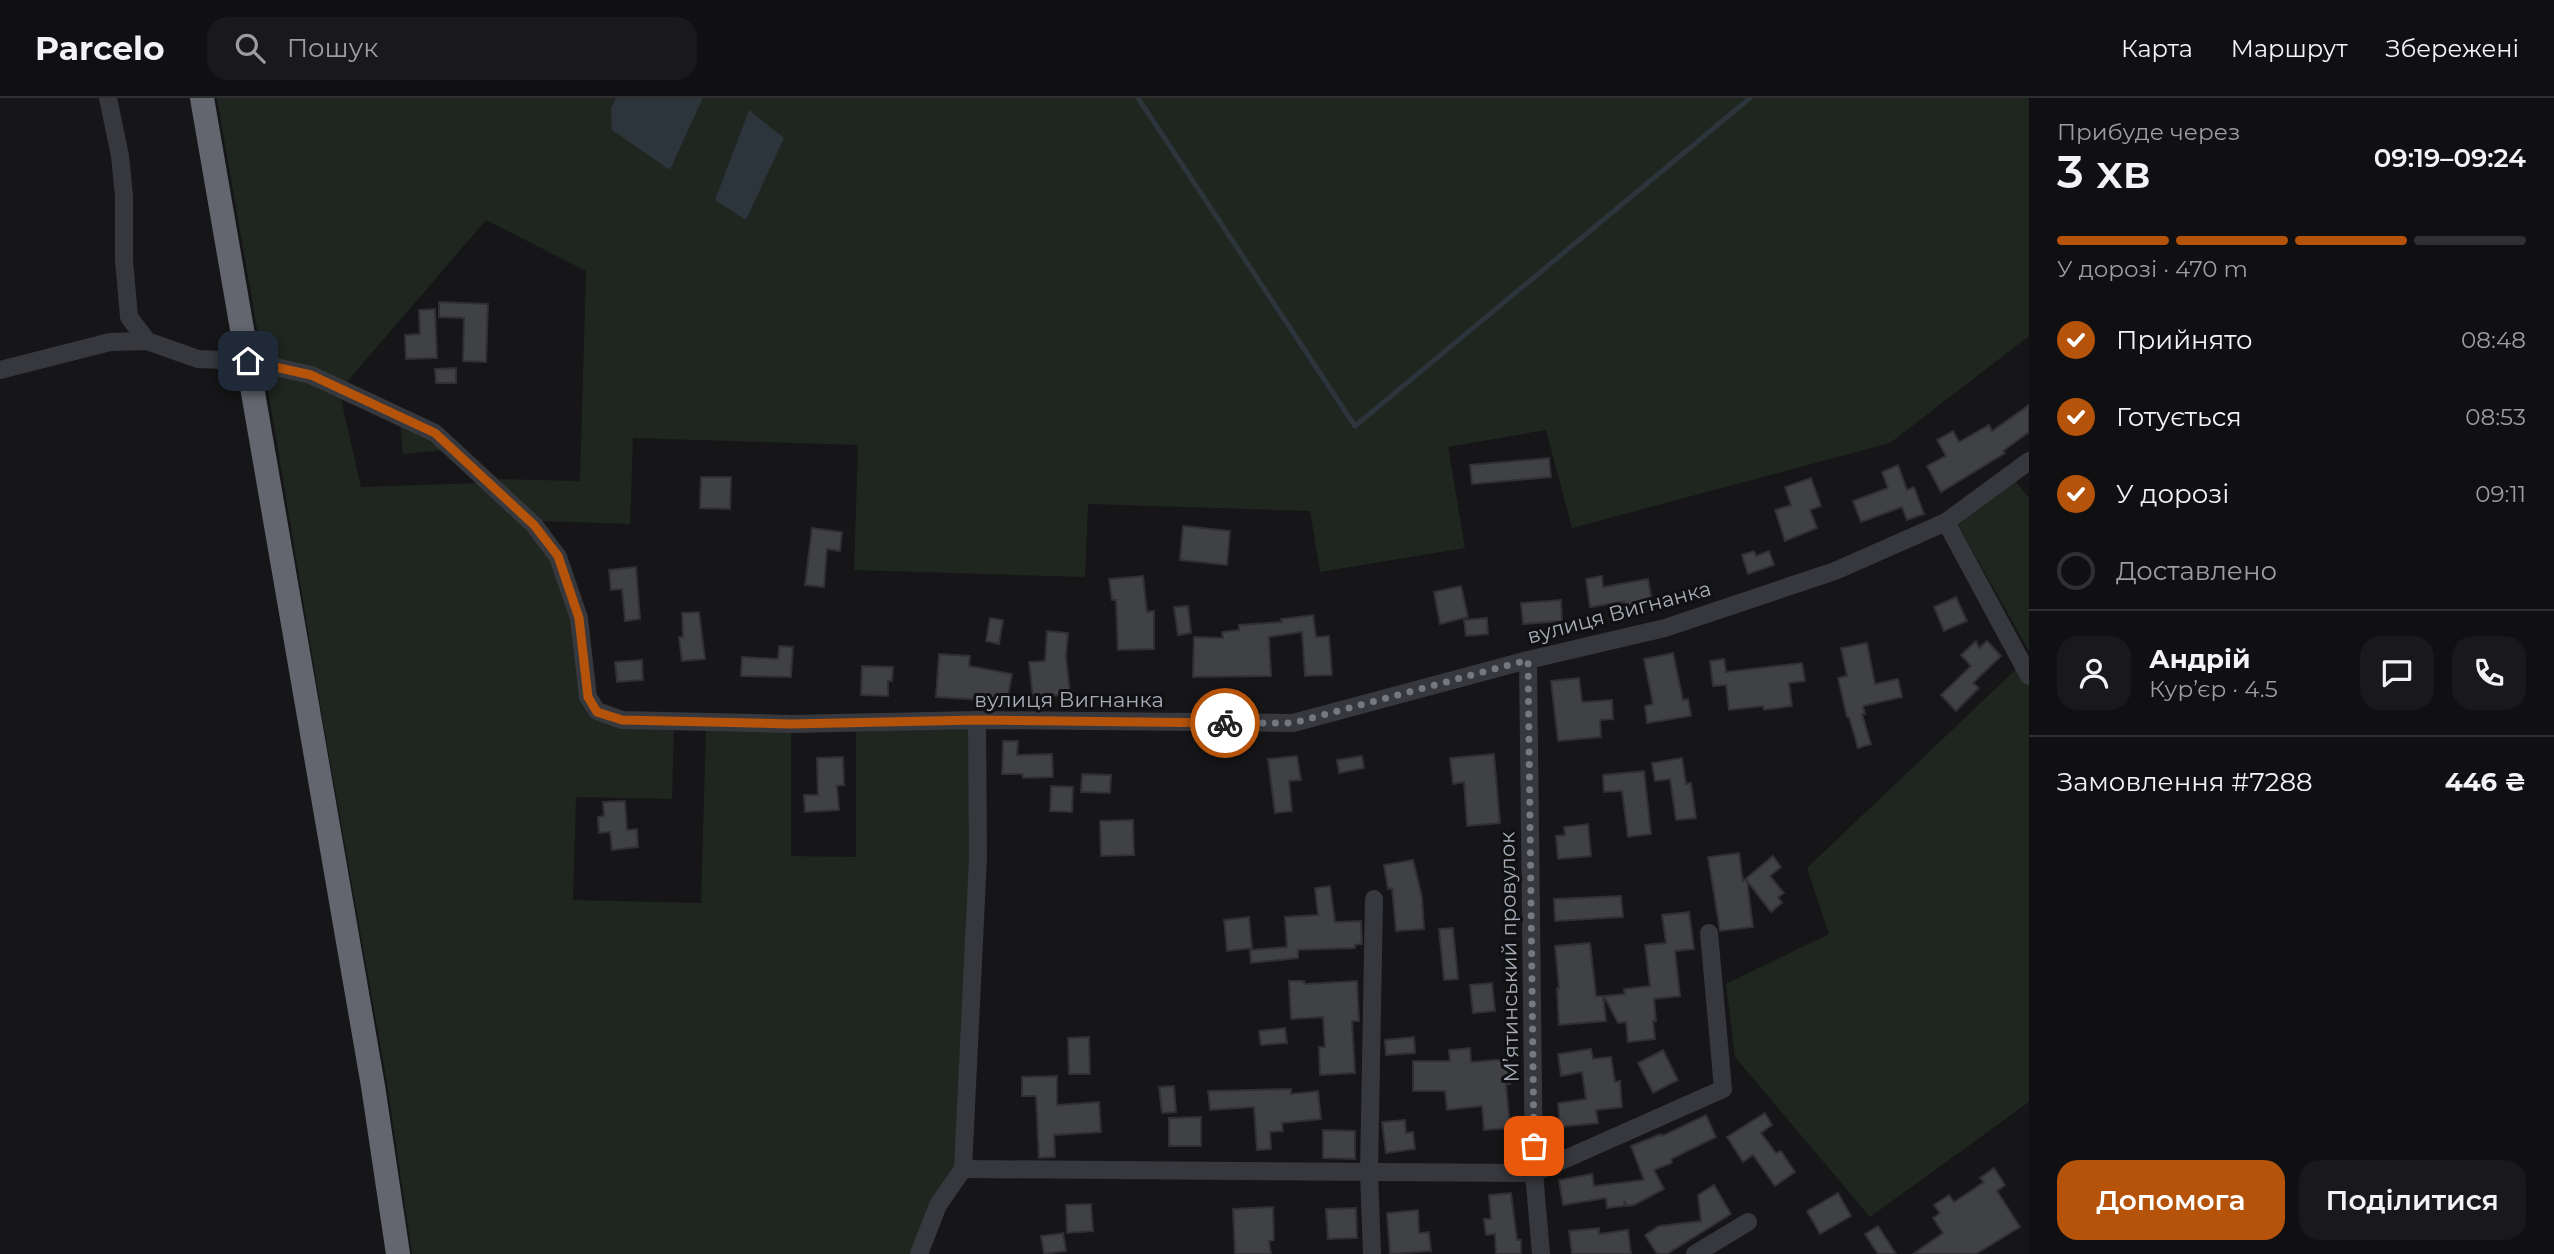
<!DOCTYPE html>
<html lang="uk">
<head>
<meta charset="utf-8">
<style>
  body { margin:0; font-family:Montserrat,sans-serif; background:#19191b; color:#f1f3f6; height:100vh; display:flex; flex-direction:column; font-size:26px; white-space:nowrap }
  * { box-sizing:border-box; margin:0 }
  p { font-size:23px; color:#9c9d9f }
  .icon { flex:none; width:38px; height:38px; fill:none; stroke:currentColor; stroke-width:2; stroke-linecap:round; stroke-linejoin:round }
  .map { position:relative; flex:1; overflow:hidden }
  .side { display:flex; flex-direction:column; background:#101012; width:525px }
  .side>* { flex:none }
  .pin { position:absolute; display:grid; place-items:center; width:60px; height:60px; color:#fff; margin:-30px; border-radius:14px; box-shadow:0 4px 10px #0006 }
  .courier { position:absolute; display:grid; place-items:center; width:70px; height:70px; margin:-35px; border:5px solid #b45309; border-radius:50%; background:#fff; color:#222; box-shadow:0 2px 9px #0007 }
  .overview em { font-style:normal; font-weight:600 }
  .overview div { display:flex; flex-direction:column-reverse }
  .overview { display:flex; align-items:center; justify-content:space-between; height:119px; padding:0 28px }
  h1 { font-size:46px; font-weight:600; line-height:52px }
  .bar { display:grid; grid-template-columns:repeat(4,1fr); gap:10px 7px; align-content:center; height:84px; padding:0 28px }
  .bar i { height:9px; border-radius:5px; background:#303032 }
  .bar .selected { background:#b45309 }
  .bar p { grid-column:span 4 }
  .line { display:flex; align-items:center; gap:18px; padding:0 28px; border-top:2px solid #303032 }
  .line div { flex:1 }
  .round { display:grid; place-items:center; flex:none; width:74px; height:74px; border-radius:21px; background:#19191b }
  ol { padding:0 28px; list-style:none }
  li { display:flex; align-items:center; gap:21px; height:77px }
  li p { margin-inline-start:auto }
  li .icon { padding:7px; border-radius:50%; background:#b45309; color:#fff; stroke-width:4 }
  li:last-child { color:#9c9d9f }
  li i { width:38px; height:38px; border:4px solid #303032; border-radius:50% }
  .primary-button { display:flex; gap:14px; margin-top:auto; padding:14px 28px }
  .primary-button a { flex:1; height:80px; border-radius:21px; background:#b45309; color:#fff; font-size:28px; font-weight:600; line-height:80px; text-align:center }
  .primary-button a+a { background:#19191b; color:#f1f3f6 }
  header { display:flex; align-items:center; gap:42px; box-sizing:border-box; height:98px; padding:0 35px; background:#101012; border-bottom:2px solid #303032 }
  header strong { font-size:33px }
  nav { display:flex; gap:38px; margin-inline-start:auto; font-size:24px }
  .search { width:490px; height:63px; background:#19191b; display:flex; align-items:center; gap:18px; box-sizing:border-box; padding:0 24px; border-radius:21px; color:#9c9d9f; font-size:26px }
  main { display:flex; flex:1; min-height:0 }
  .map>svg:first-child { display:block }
  .green { fill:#1e261f }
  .water { fill:#2c353c }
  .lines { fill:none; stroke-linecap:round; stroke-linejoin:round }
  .stream { stroke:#2c353c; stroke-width:5 }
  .building { fill:#404145; stroke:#303034; stroke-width:2 }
  .minor { stroke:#37383d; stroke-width:18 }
  .highway { stroke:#63666e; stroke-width:24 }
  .done { stroke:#757880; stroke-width:7; stroke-dasharray:0 12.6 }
  .route { stroke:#b45309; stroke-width:9 }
  .labels { text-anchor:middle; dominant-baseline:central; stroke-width:6; stroke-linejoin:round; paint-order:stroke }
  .street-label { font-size:21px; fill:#a8adb8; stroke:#111113 }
</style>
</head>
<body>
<header>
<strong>Parcelo</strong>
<div class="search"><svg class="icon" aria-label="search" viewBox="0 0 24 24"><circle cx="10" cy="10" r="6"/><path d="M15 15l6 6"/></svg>Пошук</div>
<nav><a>Карта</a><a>Маршрут</a><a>Збережені</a></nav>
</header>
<main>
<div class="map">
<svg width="2029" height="1156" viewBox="0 0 2029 1156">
  <rect width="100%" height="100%" fill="#161618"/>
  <g class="green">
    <path d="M217,0H616L611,9L670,72L703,0H2029V238L1890,345L1572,430L1546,332L1448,349L1465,450L1320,474L1310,413L1088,406L1085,479L854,472L858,347L633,340L630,426L540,423L495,381L580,383L586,173L486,122L346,285L262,259Z"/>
    <path d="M265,273L309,283L340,297L361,389L481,385L529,431L552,462L572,521L582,601L674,630L672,701L576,699L573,802L701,805L706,631L791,633V758L856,759V631L971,629L972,759L958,1069L913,1156H412L387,985L323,623Z"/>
    <path d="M400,325L432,340L446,352L403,356Z"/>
    <path d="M2014,382L2029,400V553L1958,427Z"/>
    <path d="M2029,559V1004L1870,1119L1735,959L1726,886L1829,836L1807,770Z"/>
  </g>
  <g class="water">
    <path d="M616,0H703L670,72L612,32L611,9Z"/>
    <path d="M749,12L784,40L746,122L715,102Z"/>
  </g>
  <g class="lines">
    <path class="stream" d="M1138,0L1355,328L1750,0"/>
  </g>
  <g class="building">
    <path d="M439,204L488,206L486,264L463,263L464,220L439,219Z"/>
    <path d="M435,211L437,260L406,261L405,237L420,236L419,212Z"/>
    <path d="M456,270V285H436L435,271Z"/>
    <path d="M2029,307V334L2003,353L2005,355L1941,394L1927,368L1946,358L1937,342L1953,333L1959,344L1989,327L1992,333Z"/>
    <path d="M1549,360L1551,379L1472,386L1470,367Z"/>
    <path d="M1898,367L1907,392L1914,389L1924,416L1907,422L1902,409L1861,424L1853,403L1888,390L1882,374Z"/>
    <path d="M701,379H731L730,411L700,410Z"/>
    <path d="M1811,380L1821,408L1810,412L1817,430L1785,443L1775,412L1791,407L1785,389Z"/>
    <path d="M1183,428L1230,433L1227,467L1180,462Z"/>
    <path d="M812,430L842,434L840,453L827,451L824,489L805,487Z"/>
    <path d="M1754,453L1756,458L1769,453L1774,467L1748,476L1742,457Z"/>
    <path d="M636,469L640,521L625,523L622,491L611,492L609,472Z"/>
    <path d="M1143,478L1147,514L1154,513V551L1118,552L1116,502H1112L1109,481Z"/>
    <path d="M1602,478L1603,489L1648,481L1652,504L1625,509L1624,504L1590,509L1586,481Z"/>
    <path d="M1461,488L1468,519L1440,526L1434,494Z"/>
    <path d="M1956,499L1967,523L1944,533L1934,509Z"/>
    <path d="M1561,502L1562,523L1523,526L1521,505Z"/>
    <path d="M1188,508L1191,535L1178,537L1174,509Z"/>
    <path d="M699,514L705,561L682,563L679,539H683L682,515Z"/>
    <path d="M1313,517L1316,539L1329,538L1332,577L1305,578L1302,534L1269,539L1271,578L1193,579L1194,539L1223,540L1222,534L1239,532V527L1282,524L1281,521Z"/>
    <path d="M990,520L1003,522L999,546L986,543Z"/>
    <path d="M1487,520L1488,536L1466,538L1464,522Z"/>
    <path d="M1047,533L1068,535L1066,558L1070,596L1033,600L1029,564L1045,563Z"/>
    <path d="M1976,543L1979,550L1987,543L2001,558L1973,585L1979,590L1956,613L1941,597L1971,568L1961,557Z"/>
    <path d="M1867,545L1875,586L1898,581L1902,599L1863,608L1865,616H1862L1871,646L1858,650L1849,619H1847L1838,580L1847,578L1841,550Z"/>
    <path d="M779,548L793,549L791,579L741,578L742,559L778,561Z"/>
    <path d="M1673,555L1683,602L1688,601L1691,618L1647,625L1645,608L1653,606L1644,561Z"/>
    <path d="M939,556L970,558L969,568L1012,576L1006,609L983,605L984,602L936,599Z"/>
    <path d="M1724,561L1726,574L1802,565L1805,583L1789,585L1792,608L1764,612L1763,608L1729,612L1726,587L1713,588L1710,563Z"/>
    <path d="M642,562L643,582L617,584L615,564Z"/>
    <path d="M862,568L893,569L892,583H888V598L861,597Z"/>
    <path d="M1579,580L1582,604L1612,602L1613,621L1600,622L1601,639L1558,643L1551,583Z"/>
    <path d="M1003,643H1018L1017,657L1052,656L1053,679L1023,680L1022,676H1002Z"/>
    <path d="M1494,656L1500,725L1467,728L1464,684L1453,686L1450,660Z"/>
    <path d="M1297,658L1301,682L1289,683L1292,713L1275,715L1268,661Z"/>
    <path d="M1362,658L1364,670L1339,675L1337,662Z"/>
    <path d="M843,659L844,687L837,688L839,712L805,714L804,697H818L817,660Z"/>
    <path d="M1682,660L1686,686L1691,685L1696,720L1676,722L1670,681L1655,683L1652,665Z"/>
    <path d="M1644,673L1651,736L1628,739L1622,693L1604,694L1603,677Z"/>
    <path d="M1082,676L1111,677L1110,695L1081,694Z"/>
    <path d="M1051,688L1073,689L1072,714L1050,713Z"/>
    <path d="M625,703L627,732L637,731L638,749L612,752L610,734L599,735L598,719L604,718L603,704Z"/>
    <path d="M1133,722L1134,757L1101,758L1100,723Z"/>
    <path d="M1588,726L1591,758L1558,761L1556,738L1565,737L1564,729Z"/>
    <path d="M1739,755L1743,783L1773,758L1781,769L1770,778L1784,795L1778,799L1782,805L1771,814L1747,783L1753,829L1720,833L1708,759Z"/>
    <path d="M1413,762L1422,799L1424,831L1396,833L1392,790L1388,791L1384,767Z"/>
    <path d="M1330,788L1335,824L1361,823L1362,846L1355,847V850L1298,852V860L1251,865L1250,852L1287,849L1285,819L1318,817L1315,790Z"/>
    <path d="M1621,798L1623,819L1555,823L1554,801Z"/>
    <path d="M1689,814L1694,851L1675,853L1680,898L1654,901L1656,923H1653L1655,941L1628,944L1626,924L1618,925L1604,898L1625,896L1624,891L1650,888L1645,847L1666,845L1662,817Z"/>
    <path d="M1249,819L1252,850L1227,853L1224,822Z"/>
    <path d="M1453,830L1458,881L1444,882L1439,831Z"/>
    <path d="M1590,845L1596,898H1603L1606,923L1559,927L1557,890H1559L1555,848Z"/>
    <path d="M1289,883H1304V886L1357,883L1359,923H1352L1355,975L1320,977L1319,949H1325L1323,919L1291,921Z"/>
    <path d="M1492,885L1495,913L1473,915L1470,887Z"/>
    <path d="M1285,930L1287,945L1261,947L1259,933Z"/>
    <path d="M1089,939L1090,976H1069L1068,940Z"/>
    <path d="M1414,939L1415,955L1386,957L1385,942Z"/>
    <path d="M1470,950L1471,964L1508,961L1510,986H1506L1510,1030L1484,1032L1482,1008L1447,1012L1445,993H1413V963H1450L1449,952Z"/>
    <path d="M1591,951L1593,961L1611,959L1615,984L1620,983L1622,1009L1596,1012L1598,1025L1560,1029L1558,1005L1586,1001L1582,974L1561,978L1558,956Z"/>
    <path d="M1663,952L1678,982L1653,995L1638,965Z"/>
    <path d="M1057,978V1007L1099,1004L1101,1034L1054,1037L1055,1059L1039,1060L1036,998H1022V979Z"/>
    <path d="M1174,988L1176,1014L1162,1015L1159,989Z"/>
    <path d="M1291,991V996L1318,993L1321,1021L1282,1025L1283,1033L1270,1034L1271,1051L1257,1052L1254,1009L1210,1012L1208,993Z"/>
    <path d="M1765,1015L1772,1027L1761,1035L1776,1055L1781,1053L1795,1074L1775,1088L1753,1057L1743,1064L1727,1039Z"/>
    <path d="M1706,1017L1716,1039L1671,1061L1672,1065L1654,1072L1664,1091L1634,1107L1627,1108L1624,1103L1625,1108L1607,1110L1606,1100L1563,1107L1559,1082L1592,1076L1594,1088L1644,1082L1631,1048L1661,1036L1662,1038Z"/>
    <path d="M1201,1019V1048H1169V1020Z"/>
    <path d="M1405,1022L1406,1035L1413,1034L1415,1051L1386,1055L1382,1024Z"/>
    <path d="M1323,1032L1355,1033V1061L1323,1060Z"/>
    <path d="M1994,1070L2005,1087L1997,1093L2020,1129L1976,1156H1913L1943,1135L1933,1120L1940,1115L1934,1107L1949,1097L1954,1104L1984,1084L1980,1080Z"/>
    <path d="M1714,1087L1731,1116L1667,1156H1657L1645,1137L1659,1128L1701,1123L1698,1097Z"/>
    <path d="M1511,1095L1517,1142H1521V1156H1496L1495,1136L1486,1137L1484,1121H1491L1489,1097Z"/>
    <path d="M1838,1095L1851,1118L1820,1136L1807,1113Z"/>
    <path d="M1091,1106L1093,1133L1067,1135L1066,1107Z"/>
    <path d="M1273,1109L1274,1142L1269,1143L1271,1156H1235L1233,1111Z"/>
    <path d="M1356,1110L1357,1140L1328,1141L1326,1111Z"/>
    <path d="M1418,1112L1419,1135L1429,1134L1431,1153L1390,1156L1387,1115Z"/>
    <path d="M1878,1128L1896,1156H1878L1865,1136Z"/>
    <path d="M1599,1130V1136L1628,1132L1631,1156H1572L1569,1133Z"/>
    <path d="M1063,1135L1066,1153L1044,1156L1041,1138Z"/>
  </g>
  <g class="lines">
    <g class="minor">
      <path d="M108,0L120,58L124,98V162L129,219L147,243"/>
      <path d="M0,272L110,244L147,243L198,261L248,263L311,277L435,335L534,427L558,459L579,520L588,599L597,613L622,622L791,626L977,622L1293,625L1528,562L1665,530L1835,473L1946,424L2029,363"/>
      <path d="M1946,424L2029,578"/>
      <path d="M1528,562L1534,1075L1541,1156"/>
      <path d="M963,1071L1534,1075L1723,991L1709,835"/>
      <path d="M919,1156L938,1107L963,1071L978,760L977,622"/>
      <path d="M1372,1156L1369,1075L1374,801"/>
      <path d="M1695,1156L1748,1124"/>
    </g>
    <path class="highway" d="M202,0L373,988L398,1156"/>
  </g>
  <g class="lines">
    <path class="done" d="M1225,625H1293L1528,562L1534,1048"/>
    <path class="route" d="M248,263L311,277L435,335L534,427L558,458L579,520L588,599L597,614L622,622L791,626L977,622L1225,625"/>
  </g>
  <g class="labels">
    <g class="street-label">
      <text transform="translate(1619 514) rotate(-15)">вулиця Вигнанка</text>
      <text x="1069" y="601">вулиця Вигнанка</text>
      <text transform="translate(1509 859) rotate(-91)">Мʼятинський провулок</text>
    </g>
  </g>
</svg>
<div class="pin" style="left:1534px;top:1048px;background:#ea580c"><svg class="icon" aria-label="bag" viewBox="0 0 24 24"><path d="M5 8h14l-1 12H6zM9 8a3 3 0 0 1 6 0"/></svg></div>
<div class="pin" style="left:248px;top:263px;background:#1f2937"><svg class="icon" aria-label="home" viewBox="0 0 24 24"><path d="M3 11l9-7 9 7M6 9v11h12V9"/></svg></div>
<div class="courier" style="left:1225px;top:625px"><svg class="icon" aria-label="bike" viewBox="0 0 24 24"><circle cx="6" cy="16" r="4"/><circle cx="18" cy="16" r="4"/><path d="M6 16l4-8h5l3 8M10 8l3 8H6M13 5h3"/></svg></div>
</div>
<section class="side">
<div class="overview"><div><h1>3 хв</h1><p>Прибуде через</p></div><em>09:19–09:24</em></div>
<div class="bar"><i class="selected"></i><i class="selected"></i><i class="selected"></i><i></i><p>У дорозі · 470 m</p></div>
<ol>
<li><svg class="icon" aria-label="check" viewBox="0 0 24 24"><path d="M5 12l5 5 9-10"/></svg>Прийнято<p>08:48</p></li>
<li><svg class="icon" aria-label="check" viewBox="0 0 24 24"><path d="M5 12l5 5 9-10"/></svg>Готується<p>08:53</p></li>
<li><svg class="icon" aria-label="check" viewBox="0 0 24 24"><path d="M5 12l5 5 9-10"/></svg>У дорозі<p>09:11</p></li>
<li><i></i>Доставлено</li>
</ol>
<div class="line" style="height:126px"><a class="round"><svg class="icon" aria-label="person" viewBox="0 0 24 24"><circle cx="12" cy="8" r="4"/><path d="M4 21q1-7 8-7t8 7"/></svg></a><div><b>Андрій</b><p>Кур’єр · 4.5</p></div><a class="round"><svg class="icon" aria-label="chat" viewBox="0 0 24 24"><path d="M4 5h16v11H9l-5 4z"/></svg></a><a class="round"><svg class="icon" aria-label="phone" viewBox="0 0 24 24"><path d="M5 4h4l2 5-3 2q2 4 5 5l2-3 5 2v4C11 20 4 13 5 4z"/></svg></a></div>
<div class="line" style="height:91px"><div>Замовлення #7288</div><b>446 ₴</b></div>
<div class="primary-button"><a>Допомога</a><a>Поділитися</a></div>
</section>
</main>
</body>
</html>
